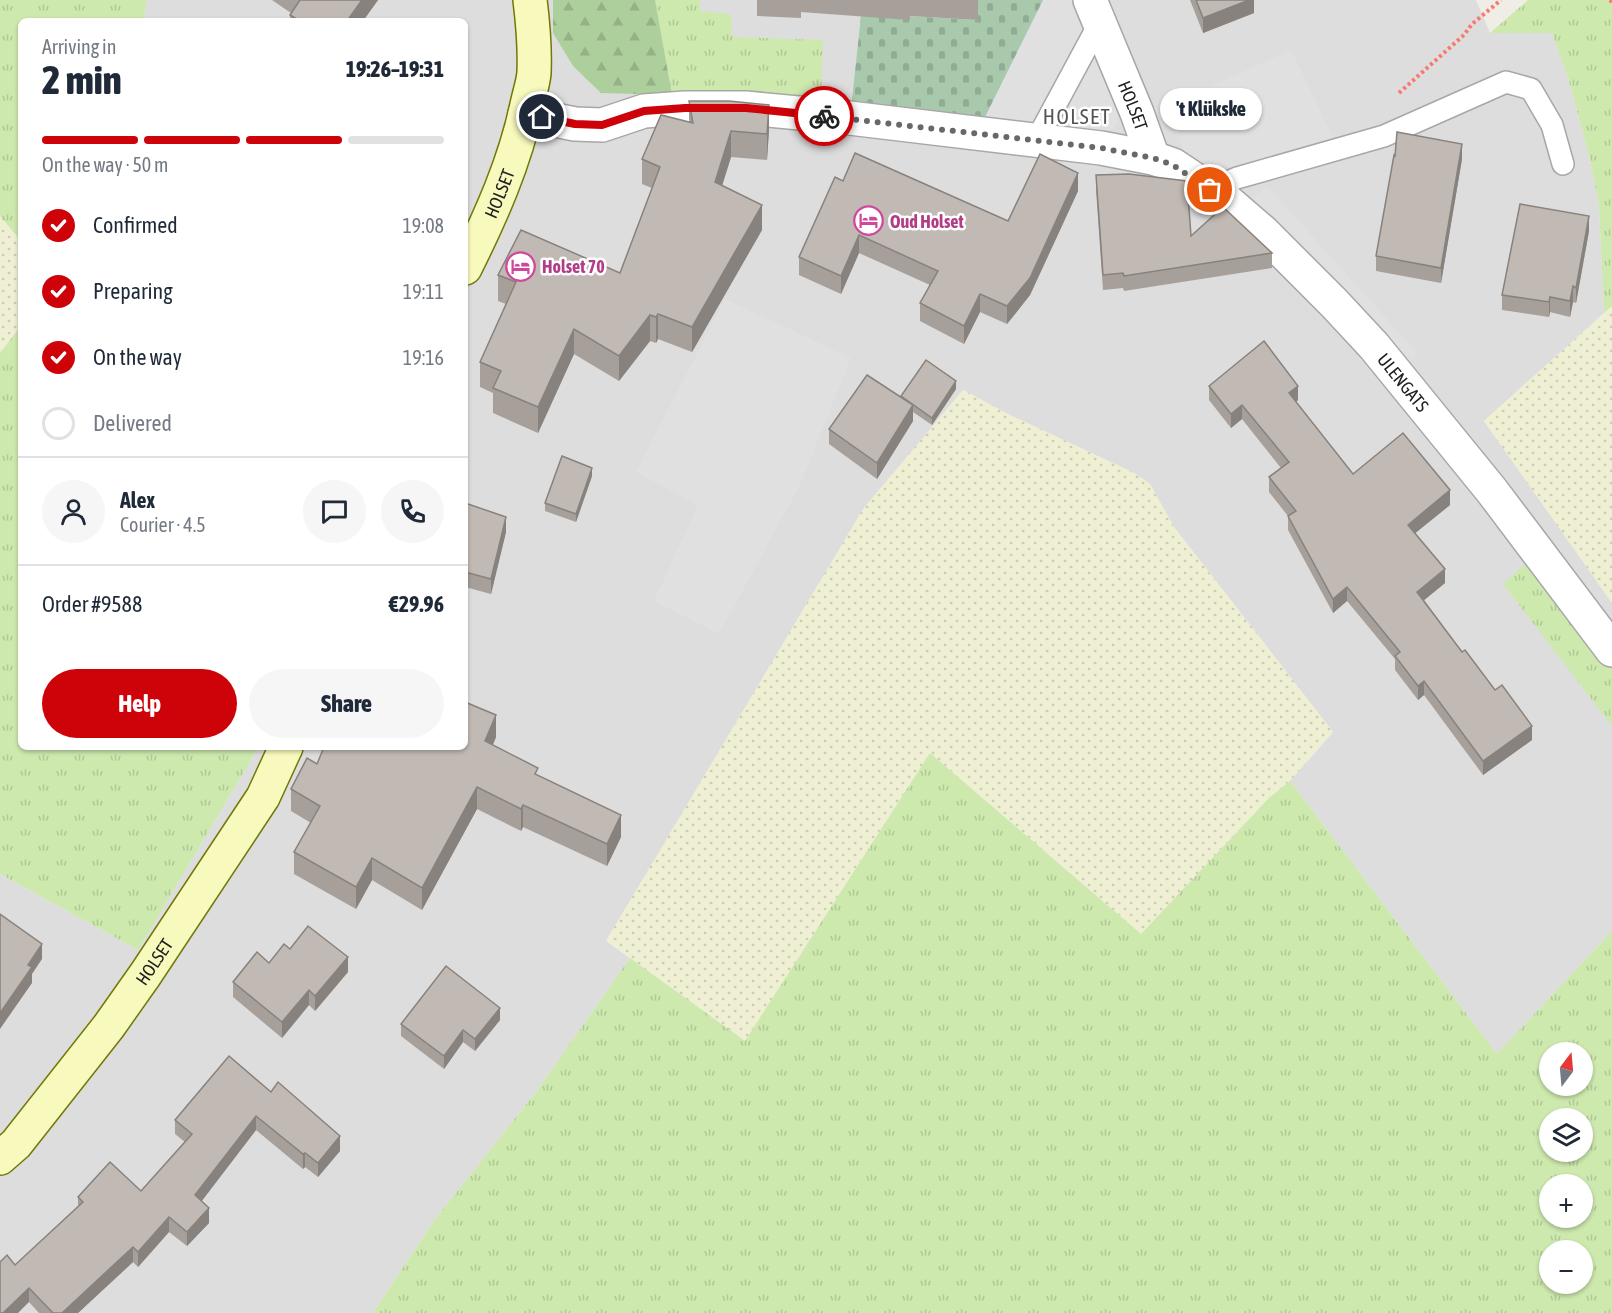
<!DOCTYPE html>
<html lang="en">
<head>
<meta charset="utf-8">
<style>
  body { margin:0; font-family:"Asap Condensed",sans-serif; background:#f6f6f7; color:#1f2937; height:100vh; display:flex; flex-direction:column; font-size:22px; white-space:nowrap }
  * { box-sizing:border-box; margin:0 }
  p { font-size:20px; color:#747a83 }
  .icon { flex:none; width:33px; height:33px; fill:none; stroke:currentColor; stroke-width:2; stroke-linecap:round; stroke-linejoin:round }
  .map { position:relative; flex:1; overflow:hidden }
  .side { position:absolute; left:18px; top:18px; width:450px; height:732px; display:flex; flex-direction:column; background:#fff; border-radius:9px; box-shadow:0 2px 4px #0004 }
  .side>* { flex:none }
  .needle { width:39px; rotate:16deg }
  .controls { position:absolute; left:1539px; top:1042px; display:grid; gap:12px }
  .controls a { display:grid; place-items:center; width:54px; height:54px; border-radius:50%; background:#fff; box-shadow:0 2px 4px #0004; font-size:30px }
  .pin { position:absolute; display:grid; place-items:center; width:51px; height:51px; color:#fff; margin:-26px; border:3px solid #fff; border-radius:50%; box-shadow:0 2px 6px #0007 }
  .courier { position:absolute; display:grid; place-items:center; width:60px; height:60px; margin:-30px; border:4px solid #ce030a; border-radius:50%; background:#fff; color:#222; box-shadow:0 2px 8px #0007 }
  .bubble { position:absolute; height:42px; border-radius:21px; background:#fff; box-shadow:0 2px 4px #0004; font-size:20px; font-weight:800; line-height:42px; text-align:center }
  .head em { font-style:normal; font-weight:800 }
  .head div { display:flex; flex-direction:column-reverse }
  .head { display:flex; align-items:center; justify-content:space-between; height:102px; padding:0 24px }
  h1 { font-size:39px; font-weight:800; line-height:45px }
  .bar { display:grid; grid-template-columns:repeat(4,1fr); gap:9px 6px; align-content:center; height:72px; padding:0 24px }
  .bar i { height:8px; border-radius:4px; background:#e0e1e3 }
  .bar .active { background:#ce030a }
  .bar p { grid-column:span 4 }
  .line { display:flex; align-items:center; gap:15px; padding:0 24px; border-top:2px solid #e0e1e3 }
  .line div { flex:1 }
  .round { display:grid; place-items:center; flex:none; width:63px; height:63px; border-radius:32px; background:#f6f6f7 }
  ol { padding:0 24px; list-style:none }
  li { display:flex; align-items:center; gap:18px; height:66px }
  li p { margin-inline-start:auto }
  li .icon { padding:6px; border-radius:50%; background:#ce030a; color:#fff; stroke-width:4 }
  li:last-child { color:#747a83 }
  li i { width:33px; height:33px; border:3px solid #e0e1e3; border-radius:50% }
  .cta { display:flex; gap:12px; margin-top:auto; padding:12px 24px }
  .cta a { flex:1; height:69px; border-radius:36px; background:#ce030a; color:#fff; font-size:24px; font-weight:800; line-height:69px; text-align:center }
  .cta a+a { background:#f6f6f7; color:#1f2937 }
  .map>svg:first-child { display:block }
  .residential { fill:#dedddd }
  .farmland { fill:url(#farmland-dots) }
  .grass { fill:url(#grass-tufts); fill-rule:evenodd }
  .forest { fill:url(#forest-firs) }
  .cemetery { fill:url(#cemetery-stones) }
  .parking { fill:#e0e0e0 }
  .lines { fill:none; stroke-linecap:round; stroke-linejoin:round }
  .lane-casing { stroke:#a7a7a7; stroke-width:24 }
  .street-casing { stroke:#a7a7a7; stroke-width:36 }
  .secondary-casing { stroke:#707806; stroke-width:36 }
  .path { stroke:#f87970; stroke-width:4; stroke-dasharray:3 3; stroke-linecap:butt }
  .lane { stroke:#fff; stroke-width:21 }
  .street { stroke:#fff; stroke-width:33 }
  .secondary { stroke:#f8f9bc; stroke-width:33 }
  .wall { fill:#a69f9a }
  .shaded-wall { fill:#87827d }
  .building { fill:#c1b9b3; stroke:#87827d; stroke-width:1.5 }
  .done { stroke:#696866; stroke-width:6; stroke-dasharray:0 10.8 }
  .route { stroke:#ce030a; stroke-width:8 }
  .labels { text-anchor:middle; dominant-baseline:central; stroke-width:5; stroke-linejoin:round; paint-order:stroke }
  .street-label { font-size:18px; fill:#202020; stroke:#fff }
  .hotel-label { font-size:18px; font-weight:bold; fill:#b23c85; stroke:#fff; text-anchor:start }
  .quarter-label { font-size:21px; letter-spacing:1.5px; fill:#535353; stroke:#fff }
</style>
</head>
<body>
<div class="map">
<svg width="1612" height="1313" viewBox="0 0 1612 1313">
  <defs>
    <pattern id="farmland-dots" width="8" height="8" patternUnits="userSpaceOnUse" patternTransform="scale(1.5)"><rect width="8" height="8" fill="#eeefd3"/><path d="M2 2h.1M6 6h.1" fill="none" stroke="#cccdb5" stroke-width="1.8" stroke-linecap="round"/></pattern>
    <pattern id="grass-tufts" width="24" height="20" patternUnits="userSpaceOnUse" patternTransform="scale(1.5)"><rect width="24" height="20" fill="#cde9ae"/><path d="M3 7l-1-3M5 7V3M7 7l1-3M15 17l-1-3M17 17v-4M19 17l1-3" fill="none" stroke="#b0c895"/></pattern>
    <pattern id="forest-firs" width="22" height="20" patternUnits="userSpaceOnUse" patternTransform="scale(1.5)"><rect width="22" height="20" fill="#adcf9c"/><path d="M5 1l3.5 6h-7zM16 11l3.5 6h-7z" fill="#95b186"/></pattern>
    <pattern id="cemetery-stones" width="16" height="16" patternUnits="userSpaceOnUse" patternTransform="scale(1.5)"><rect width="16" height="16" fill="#a8c9ac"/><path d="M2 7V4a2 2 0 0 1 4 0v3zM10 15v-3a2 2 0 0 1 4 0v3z" fill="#90ac94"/></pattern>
  </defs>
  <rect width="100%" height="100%" fill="#f0ede7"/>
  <path class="residential" d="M147,0H1476L1490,33L1552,32L1569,81L1590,160L1599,205L1604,313L1484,421L1612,603V931L1497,1054L1290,781L1333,732L1174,527L1150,484L1134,473L1008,414L963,390L863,510L606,941L630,958L536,1092L433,1222L373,1313H0V874L138,950L259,747H465V21H143Z"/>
  <g class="farmland">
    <path d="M0,216L21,241V326L0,353Z"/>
    <path d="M1612,306V603L1484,421Z"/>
    <path d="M963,390L1008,414L1134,473L1150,484L1174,527L1333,732L1290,781L1269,798L1141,934L930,753L745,1041L606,941L863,509Z"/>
  </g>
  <g class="grass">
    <path d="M0,0H147L143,21H21V241L0,216Z"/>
    <path d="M655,0H700V11L731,14L732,37L823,40L821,104L672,95Z"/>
    <path d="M1528,0H1612V306L1604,313L1599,205L1590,160L1569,81L1552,33H1490Z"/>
    <path d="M21,326V747H259L138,950L0,874V353Z"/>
    <path d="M1529,561L1612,664V726L1503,584Z"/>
    <path d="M930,753L1141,934L1269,798L1290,781L1497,1054L1612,931V1313H373L433,1222L536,1092L630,958L745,1041ZM1550,1053H1582V1086H1550ZM1550,1119H1582V1152H1550ZM1550,1185H1582V1218H1550ZM1550,1251H1582V1284H1550Z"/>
  </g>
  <path class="forest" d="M553,0H655L672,95L601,93L573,66L553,33Z"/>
  <path class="cemetery" d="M977,0H1058L1021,94L984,117L851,109L861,16H907L977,20Z"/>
  <g class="parking">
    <path d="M1043,0H1072L1119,110L1117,124L1107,134L983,121Z"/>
    <path d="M1291,50L1334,139L1230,167L1191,164L1163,108Z"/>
    <path d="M1267,186L1418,354L1399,370L1247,203Z"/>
    <path d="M725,299L851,358L801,483L719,634L654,601L698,505L636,472Z"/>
  </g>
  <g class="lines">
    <defs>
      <g id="lane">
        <path d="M1036,141L1099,24"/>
        <path d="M1210,190L1237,178L1384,136L1506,82L1531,89L1552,125L1563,164"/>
      </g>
      <g id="street">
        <path id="s1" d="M1090,0L1137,113L1153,158"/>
        <path id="s2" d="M525,114L575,124L602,125L644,111L685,108H746L841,117L1101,148L1153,158L1173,165L1227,201L1263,232L1334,303L1374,346L1492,491L1612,650"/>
      </g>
      <g id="secondary">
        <path id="s3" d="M465,268C491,216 515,162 527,105C529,95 533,84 534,73C535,49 533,24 530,0"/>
        <path id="s4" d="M0,1158L16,1144L109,1026L145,975L263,797L286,747"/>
      </g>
    </defs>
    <use href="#lane" class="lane-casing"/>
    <use href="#street" class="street-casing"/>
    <use href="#secondary" class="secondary-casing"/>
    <g class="path">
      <path d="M1610,0L1612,2"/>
      <path d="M1399,93L1464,35L1472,24L1501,0"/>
    </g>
    <use href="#lane" class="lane"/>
    <use href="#street" class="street"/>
    <use href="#secondary" class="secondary"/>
  </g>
  <g class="wall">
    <path d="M272,0H378L363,21H290V15L291,13Z"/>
    <path d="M757,0H978V20L910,16V20L801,12V18L757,16Z"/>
    <path d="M1190,0H1254V13L1203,33Z"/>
    <path d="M689,101L769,130L767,160L731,157L722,186L762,230L692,352L658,339L656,343L650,341L619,381L574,354L538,433L493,413V393L480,387V362L506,304L498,301V275L620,273L652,188L642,184V159L689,122Z"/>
    <path d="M1462,159L1441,283L1376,271V256Z"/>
    <path d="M1096,175L1191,236L1272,253V268L1124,291L1123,288L1103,290L1096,190Z"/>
    <path d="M843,181L1008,221L1078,191L1030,295L1007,324L980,312L964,344L920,321V303L930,285L859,253L841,294L799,275V257Z"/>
    <path d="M1589,231L1576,303L1573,302L1570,317L1550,312L1549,317L1502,310V295Z"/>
    <path d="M1209,386L1298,400L1296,402L1353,474L1450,505L1415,533L1445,583L1424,600L1462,652L1532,740L1483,775L1424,695L1418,700L1395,670V659L1347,601L1333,613L1288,530V516L1269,492V477L1281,468L1242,419L1231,428L1209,400Z"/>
    <path d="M956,389L932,425L913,412V421L877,479L829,444V429L901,397V396Z"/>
    <path d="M592,476L576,522L545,511V503Z"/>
    <path d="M465,503L506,532L491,594L465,587Z"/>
    <path d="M496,737L493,745L538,776L621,837L607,866L523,827L521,831L477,809L422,910L372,880L356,909L294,874V852L311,823L291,811V789L317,764Z"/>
    <path d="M290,949L348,972L315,1011L309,1005L282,1038L233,997V982L269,963Z"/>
    <path d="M500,1020L475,1051L463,1042L444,1069L401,1036V1024Z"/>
    <path d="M229,1056L340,1151L318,1177L305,1167L303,1169L256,1130L201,1201L209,1223L187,1246L169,1232L138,1267L133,1262L78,1313H39L29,1302L15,1265L78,1206V1197L141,1191L185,1142L175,1134V1120Z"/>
  </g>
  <g class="shaded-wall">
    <path d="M362,0H378L363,21H347Z"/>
    <path d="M1249,0H1254V13L1203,33V18Z"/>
    <path d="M769,105V130L767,160V134Z"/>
    <path d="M731,131V157L715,208V182Z"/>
    <path d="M1462,144V159L1441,283V268Z"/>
    <path d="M1078,173V191L1030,295L1007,324V306Z"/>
    <path d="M762,205V230L692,352V327Z"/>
    <path d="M1589,216V231L1576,303V288Z"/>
    <path d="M859,235V253L841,294V276Z"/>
    <path d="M1573,286V302L1570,317V301Z"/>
    <path d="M980,294V312L964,344V326Z"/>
    <path d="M1550,297V312L1549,317V302Z"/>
    <path d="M658,314V339L656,343V317Z"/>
    <path d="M650,315V341L619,381V356Z"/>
    <path d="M574,329V354L538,433V407Z"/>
    <path d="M956,381V389L932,425V418Z"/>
    <path d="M1298,386V400L1289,407V393Z"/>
    <path d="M913,405V421L877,479V463Z"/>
    <path d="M1242,405V419L1231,428V414Z"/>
    <path d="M592,468V476L576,522V514Z"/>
    <path d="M1450,490V505L1408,539V525Z"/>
    <path d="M506,517V532L491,594V579Z"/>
    <path d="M1445,569V583L1417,606V592Z"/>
    <path d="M1347,587V601L1333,613V599Z"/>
    <path d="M1424,681V695L1418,700V686Z"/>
    <path d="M496,715V737L485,763V741Z"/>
    <path d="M1532,726V740L1483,775V761Z"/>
    <path d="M477,787V809L422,910V888Z"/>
    <path d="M523,805V827L521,831V809Z"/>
    <path d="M621,815V837L607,866V844Z"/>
    <path d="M372,858V880L356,909V887Z"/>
    <path d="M42,944V959L32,974V983L0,1029V1013L28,965Z"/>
    <path d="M348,957V972L315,1011V996Z"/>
    <path d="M309,990V1005L282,1038V1022Z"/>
    <path d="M500,1008V1020L475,1051V1039Z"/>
    <path d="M463,1030V1042L444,1069V1056Z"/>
    <path d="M256,1116V1130L195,1210V1195Z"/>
    <path d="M340,1136V1151L318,1177V1163Z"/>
    <path d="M305,1153V1167L303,1169V1154Z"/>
    <path d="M209,1208V1223L187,1246V1232Z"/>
    <path d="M169,1217V1232L138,1267V1252Z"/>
    <path d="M133,1247V1262L78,1313H62Z"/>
    <path d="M29,1288V1302L18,1313H3Z"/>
  </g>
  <g class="building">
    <path d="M300,0H362L347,21H300L290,15Z"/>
    <path d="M1196,0H1249L1203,18Z"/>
    <path d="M689,101H729L769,105L767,134L731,131L715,182L762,205L692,327L658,314L656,317L650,315L619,356L574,329L538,407L493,388L501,371L480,362L516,282L498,275L521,230L620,273L660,167L642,159L661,115L693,123Z"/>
    <path d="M1397,132L1462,144L1441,268L1376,256L1394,155L1395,156Z"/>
    <path d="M855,153L1008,221L1040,154L1078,173L1030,278L1007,306L980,294L964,326L920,303L938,271L859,235L841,276L799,257L835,177L843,181Z"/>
    <path d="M1129,174L1187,181L1191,236L1223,207L1272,253L1124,276L1123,273L1103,275L1096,175Z"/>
    <path d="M1520,204L1589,216L1576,288L1573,286L1570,301L1550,297L1549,302L1502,295Z"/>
    <path d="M1264,341L1298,386L1289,393L1353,474L1403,433L1450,490L1408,525L1445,569L1417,592L1462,652L1465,650L1495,690L1502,685L1532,726L1483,761L1424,681L1418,686L1395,656L1400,652L1347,587L1333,599L1288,516L1296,511L1269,477L1289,462L1242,405L1231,414L1209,386Z"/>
    <path d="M926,360L956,381L932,418L901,396Z"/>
    <path d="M867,375L913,405L877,463L829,429Z"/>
    <path d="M562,456L592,468L576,514L545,503Z"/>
    <path d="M465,503L506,517L491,579L465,572Z"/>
    <path d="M465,702L496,715L485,741L538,768L535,774L621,815L607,844L523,805L521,809L477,787L422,888L372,858L356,887L294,852L320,806L291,789L307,758L317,764L324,747H465Z"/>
    <path d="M0,914L42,944L28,965L32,967L0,1013Z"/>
    <path d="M308,926L348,957L315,996L309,990L282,1022L233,982L257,952L269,963L284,944L290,949Z"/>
    <path d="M446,966L500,1008L475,1039L463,1030L444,1056L401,1024Z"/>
    <path d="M229,1056L271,1092L278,1082L340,1136L318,1163L305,1153L303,1154L256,1116L195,1195L209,1208L187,1232L169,1217L138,1252L133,1247L62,1313H53L29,1288L3,1313H0V1262L7,1255L15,1265L83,1202L78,1197L110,1162L141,1191L192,1134L175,1120Z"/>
  </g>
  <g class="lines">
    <path class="done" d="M824,116L1101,148L1153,158L1173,165L1210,190"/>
    <path class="route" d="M542,117L575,124L602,125L644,111L685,108H746L824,116"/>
  </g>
  <defs>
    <symbol id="hotel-ring" viewBox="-11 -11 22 22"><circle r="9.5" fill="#fff" stroke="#d1479c" stroke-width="1.5"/><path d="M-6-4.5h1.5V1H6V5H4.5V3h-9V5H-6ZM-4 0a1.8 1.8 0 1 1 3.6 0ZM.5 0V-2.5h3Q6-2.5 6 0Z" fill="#d1479c"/></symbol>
  </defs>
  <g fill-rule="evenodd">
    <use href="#hotel-ring" x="852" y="204" width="33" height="33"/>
    <use href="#hotel-ring" x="504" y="250" width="33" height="33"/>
  </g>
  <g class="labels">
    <g class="street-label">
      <text stroke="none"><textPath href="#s1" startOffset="114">HOLSET</textPath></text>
      <text stroke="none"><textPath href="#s3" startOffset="82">HOLSET</textPath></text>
      <text stroke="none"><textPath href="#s2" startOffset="974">ULENGATS</textPath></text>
      <text stroke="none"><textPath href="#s4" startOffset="250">HOLSET</textPath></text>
    </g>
    <g class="hotel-label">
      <text x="890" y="221">Oud Holset</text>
      <text x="542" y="266">Holset 70</text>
    </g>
    <g class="quarter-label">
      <text x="1077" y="116">HOLSET</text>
    </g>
  </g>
</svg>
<div class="controls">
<a><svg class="needle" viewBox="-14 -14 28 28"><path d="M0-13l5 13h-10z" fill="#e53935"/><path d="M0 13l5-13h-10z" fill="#747a83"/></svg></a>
<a><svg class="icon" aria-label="layers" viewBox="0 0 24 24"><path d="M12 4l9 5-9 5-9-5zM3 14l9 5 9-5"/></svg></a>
<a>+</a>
<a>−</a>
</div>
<div class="pin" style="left:1210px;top:190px;background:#ea580c"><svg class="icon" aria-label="bag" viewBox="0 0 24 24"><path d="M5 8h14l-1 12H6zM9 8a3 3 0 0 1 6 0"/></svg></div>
<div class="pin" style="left:542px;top:117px;background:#1f2937"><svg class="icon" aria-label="home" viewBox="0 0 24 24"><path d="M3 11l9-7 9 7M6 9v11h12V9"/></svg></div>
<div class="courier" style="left:824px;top:116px"><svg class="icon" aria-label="bike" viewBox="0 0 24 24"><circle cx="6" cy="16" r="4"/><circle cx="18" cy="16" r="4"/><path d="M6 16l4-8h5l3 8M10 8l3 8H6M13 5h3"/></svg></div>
<div class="bubble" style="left:1160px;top:88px;width:102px">'t Klükske</div>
<section class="side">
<div class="head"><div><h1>2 min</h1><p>Arriving in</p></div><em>19:26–19:31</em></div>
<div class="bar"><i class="active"></i><i class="active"></i><i class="active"></i><i></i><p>On the way · 50 m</p></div>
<ol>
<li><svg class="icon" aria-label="check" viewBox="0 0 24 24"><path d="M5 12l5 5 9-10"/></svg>Confirmed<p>19:08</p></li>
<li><svg class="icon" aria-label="check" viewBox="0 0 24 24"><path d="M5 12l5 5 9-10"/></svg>Preparing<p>19:11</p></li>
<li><svg class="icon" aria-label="check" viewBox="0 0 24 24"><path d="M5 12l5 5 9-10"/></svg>On the way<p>19:16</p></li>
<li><i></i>Delivered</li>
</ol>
<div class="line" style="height:108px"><a class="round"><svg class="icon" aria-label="person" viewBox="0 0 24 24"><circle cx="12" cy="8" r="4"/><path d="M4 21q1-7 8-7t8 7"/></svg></a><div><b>Alex</b><p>Courier · 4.5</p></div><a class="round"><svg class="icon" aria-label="chat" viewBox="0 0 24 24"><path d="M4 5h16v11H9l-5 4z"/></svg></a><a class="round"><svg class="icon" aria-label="phone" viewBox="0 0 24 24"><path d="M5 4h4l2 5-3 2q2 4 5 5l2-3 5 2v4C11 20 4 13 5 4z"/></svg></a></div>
<div class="line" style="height:78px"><div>Order #9588</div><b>€29.96</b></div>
<div class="cta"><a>Help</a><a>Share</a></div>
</section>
</div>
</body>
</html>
